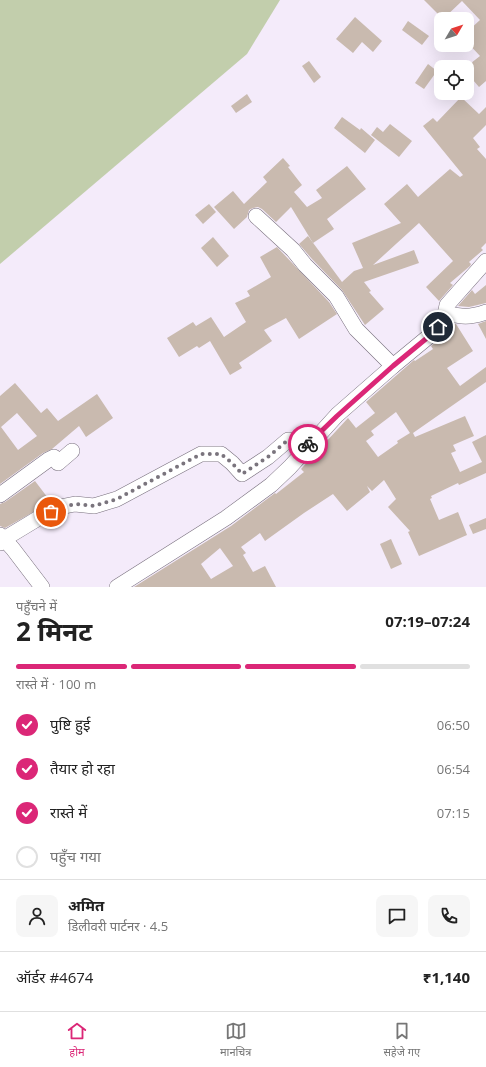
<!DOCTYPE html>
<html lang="hi">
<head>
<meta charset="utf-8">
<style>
  body { margin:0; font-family:"Open Sans","Noto Sans Devanagari",sans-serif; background:#f6f6f6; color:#222; height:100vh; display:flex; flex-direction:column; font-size:15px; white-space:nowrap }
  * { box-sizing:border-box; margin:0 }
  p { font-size:13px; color:#767676 }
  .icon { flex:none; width:22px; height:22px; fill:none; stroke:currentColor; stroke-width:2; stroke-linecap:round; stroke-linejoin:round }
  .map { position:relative; height:587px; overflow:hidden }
  .details { display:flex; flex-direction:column; background:#fff; flex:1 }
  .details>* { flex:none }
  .needle { width:26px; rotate:51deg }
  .fabs { position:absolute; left:434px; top:12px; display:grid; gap:8px }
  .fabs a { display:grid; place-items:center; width:40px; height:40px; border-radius:8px; background:#fff; box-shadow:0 4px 16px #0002; font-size:20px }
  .pin { position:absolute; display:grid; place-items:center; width:34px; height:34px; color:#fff; margin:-17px; border:2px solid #fff; border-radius:50%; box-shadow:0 1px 4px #0007 }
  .courier { position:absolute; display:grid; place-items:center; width:40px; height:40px; margin:-20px; border:3px solid #db2777; border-radius:50%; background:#fff; color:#222; box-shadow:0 1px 5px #0007 }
  .head em { font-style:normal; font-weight:700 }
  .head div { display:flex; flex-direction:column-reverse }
  .head { display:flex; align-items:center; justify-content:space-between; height:68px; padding:0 16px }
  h1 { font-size:26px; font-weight:700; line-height:30px }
  .bar { display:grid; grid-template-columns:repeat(4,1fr); gap:6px 4px; align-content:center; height:48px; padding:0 16px }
  .bar i { height:5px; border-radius:3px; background:#e0e0e0 }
  .bar .selected { background:#db2777 }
  .bar p { grid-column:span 4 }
  .line { display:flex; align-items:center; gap:10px; padding:0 16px; border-top:1px solid #e0e0e0 }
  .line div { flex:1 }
  .round { display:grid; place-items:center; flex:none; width:42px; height:42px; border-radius:8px; background:#f6f6f6 }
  ol { padding:0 16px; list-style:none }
  li { display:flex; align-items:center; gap:12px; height:44px }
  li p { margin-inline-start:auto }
  li .icon { padding:4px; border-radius:50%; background:#db2777; color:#fff; stroke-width:4 }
  li:last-child { color:#767676 }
  li i { width:22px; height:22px; border:2px solid #e0e0e0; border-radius:50% }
  .tabs { display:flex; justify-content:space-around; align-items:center; height:56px; border-top:1px solid #e0e0e0; background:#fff; font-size:11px; color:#767676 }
  .tabs a { display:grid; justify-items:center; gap:2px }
  .tabs .selected { color:#db2777 }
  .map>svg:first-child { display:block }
  .green { fill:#c2ceac }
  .building { fill:#c9baaf; fill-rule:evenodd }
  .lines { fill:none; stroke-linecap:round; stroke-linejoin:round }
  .minor-casing { stroke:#786f7d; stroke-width:16 }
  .minor { stroke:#fff; stroke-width:15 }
  .done { stroke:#7a747d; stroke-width:4; stroke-dasharray:0 7.2 }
  .route { stroke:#db2777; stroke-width:5 }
</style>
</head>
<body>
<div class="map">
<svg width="486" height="587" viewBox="0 0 486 587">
  <rect width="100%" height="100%" fill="#f4ebfa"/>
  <path class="green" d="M0,0H280L247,54L0,264Z"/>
  <g class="building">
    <path d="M424,0H486V81L479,87L467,73L466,67L480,56L467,42V32L480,20L462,1L443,19Z"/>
    <path d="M355,17L382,41L373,52L362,42L353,53L336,39Z"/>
    <path d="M408,21L429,36L422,45L402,30Z"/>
    <path d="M309,61L321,77L314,83L302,66Z"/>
    <path d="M428,64L437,71L424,89L415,83Z"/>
    <path d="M247,94L252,102L236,113L231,106Z"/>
    <path d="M461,97L479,114L486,107V125L473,138L480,147L477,149L486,159V243L481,248L483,250L469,262L471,264L470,266L450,283L453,285L439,301L426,287L453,261L419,223L373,265L414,250L419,263L364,282L371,291L369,292L384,309L365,325L342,290L312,259L299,244L308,236L342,282L354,271L363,268L352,243L401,223L384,204L407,184L418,197L450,169L460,177L463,175L423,126L433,118L437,122Z"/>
    <path d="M342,117L360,130L361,128L375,140L365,153L334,128Z"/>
    <path d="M390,124L412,141L399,157L371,135L377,127L383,132Z"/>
    <path d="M283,158L290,166L288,167L302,185L294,192L307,207L322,198L316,190L347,166L366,189L327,219L334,229L313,243L291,207L276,222L262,209L258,207L253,208L249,210L247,217L234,229L214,207L233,191L244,204L267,182L263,177Z"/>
    <path d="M209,204L216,212L203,224L195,215Z"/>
    <path d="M213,237L229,256L217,267L201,248Z"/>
    <path d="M277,247L329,302L337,314L299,339L286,318L264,330L272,341L239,363L242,368L230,375L210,341L199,348L197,346L179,357L167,338L193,322L196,326L211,317L224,337L246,322L235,303L250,296L247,291L271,277L260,257Z"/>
    <path d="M486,285V303L469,307L458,306L472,290L475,294Z"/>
    <path d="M486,321V339L478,324Z"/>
    <path d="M453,324H456L473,351L447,368L460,386L486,367V382L413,433L415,437L465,416L474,436L453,445L456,451L451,453L460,472L482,462L472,442L486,435V473L459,485L458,483L431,496L432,498L430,499L439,520L458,512L467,535L419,556L408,532L410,531L388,507L396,499L384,480L372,491L367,486L370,492L347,511L333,494L304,513L265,541L260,533L241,547L246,553L243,555L253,572L265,566L276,587H134L231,526L275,493L276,494L304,472L301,469L348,418L356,428L375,413L366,402L414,360L415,361L433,349L431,346L440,339ZM396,412L410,433L397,441L398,443L378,457L366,441L374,435L371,431ZM220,548L233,566L211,579L201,564Z"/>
    <path d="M15,383L41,413L47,408L58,421L97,394L113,418L86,437L79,426L52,449L43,453L0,484V396ZM17,413L37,436L18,450L1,427Z"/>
    <path d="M35,481L51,502L5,528L0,526V504L5,502Z"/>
    <path d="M486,518V529L473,534L469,525Z"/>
    <path d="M391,539L402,564L391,569L380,544Z"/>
  </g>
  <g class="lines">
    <defs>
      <g id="minor">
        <path d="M256,216L293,250L305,265L336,296L356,329L393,366"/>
        <path d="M445,313C462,317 469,318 486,312"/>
        <path d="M0,495L48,460L54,457L58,463L72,451"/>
        <path d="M0,535L4,539L42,516L60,507L75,504L94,506L117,499L201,454H221L232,463L242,474L268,457L288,440H296L309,445"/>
        <path d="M0,543L4,539L13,549L42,587"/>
        <path d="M117,587L226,518L271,485L290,467L337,415L393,366L433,333L444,320L447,305L486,261"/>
      </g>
    </defs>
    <use href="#minor" class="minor-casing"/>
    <use href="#minor" class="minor"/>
  </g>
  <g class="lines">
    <path class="done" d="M51,512L60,507L76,504L94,506L117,499L201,454H221L232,463L242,474L268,457L288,440H296L308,444"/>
    <path class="route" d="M308,444L337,416L393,366L433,333L438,327"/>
  </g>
</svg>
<div class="fabs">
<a><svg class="needle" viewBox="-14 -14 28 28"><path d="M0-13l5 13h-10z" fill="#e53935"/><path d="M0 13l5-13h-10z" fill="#767676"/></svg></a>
<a><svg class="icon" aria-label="locate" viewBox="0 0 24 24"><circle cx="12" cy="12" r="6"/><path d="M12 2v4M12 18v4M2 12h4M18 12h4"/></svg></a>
</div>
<div class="pin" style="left:51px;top:512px;background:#ea580c"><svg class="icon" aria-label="bag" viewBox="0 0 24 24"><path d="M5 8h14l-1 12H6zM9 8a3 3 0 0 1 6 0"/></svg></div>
<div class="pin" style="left:438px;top:327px;background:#1f2937"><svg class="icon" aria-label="home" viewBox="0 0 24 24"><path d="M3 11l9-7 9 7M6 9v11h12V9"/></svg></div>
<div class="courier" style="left:308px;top:444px"><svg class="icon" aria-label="bike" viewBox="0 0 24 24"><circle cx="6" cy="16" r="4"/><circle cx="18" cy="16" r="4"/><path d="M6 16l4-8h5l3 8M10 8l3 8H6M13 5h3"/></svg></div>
</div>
<section class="details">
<div class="head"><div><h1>2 मिनट</h1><p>पहुँचने में</p></div><em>07:19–07:24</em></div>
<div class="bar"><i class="selected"></i><i class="selected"></i><i class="selected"></i><i></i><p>रास्ते में · 100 m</p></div>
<ol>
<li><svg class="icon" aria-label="check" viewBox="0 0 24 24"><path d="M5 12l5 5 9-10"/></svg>पुष्टि हुई<p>06:50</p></li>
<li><svg class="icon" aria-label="check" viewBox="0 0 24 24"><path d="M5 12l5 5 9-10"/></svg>तैयार हो रहा<p>06:54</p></li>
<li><svg class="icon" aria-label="check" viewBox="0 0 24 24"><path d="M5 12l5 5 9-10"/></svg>रास्ते में<p>07:15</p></li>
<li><i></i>पहुँच गया</li>
</ol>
<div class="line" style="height:72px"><a class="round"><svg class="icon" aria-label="person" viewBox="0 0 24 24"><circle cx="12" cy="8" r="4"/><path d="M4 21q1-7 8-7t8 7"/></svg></a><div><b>अमित</b><p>डिलीवरी पार्टनर · 4.5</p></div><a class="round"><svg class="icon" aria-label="chat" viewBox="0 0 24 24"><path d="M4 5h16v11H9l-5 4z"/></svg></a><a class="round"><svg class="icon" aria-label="phone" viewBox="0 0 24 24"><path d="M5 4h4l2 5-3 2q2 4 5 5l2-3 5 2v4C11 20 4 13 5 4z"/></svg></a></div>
<div class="line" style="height:52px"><div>ऑर्डर #4674</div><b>₹1,140</b></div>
</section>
<nav class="tabs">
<a class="selected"><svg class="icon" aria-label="home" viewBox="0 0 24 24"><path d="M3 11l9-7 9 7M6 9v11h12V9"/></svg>होम</a>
<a><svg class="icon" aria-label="map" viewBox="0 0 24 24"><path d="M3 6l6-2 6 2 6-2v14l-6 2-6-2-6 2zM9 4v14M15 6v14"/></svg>मानचित्र</a>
<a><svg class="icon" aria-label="saved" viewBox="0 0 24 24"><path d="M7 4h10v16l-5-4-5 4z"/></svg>सहेजे गए</a>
</nav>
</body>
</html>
